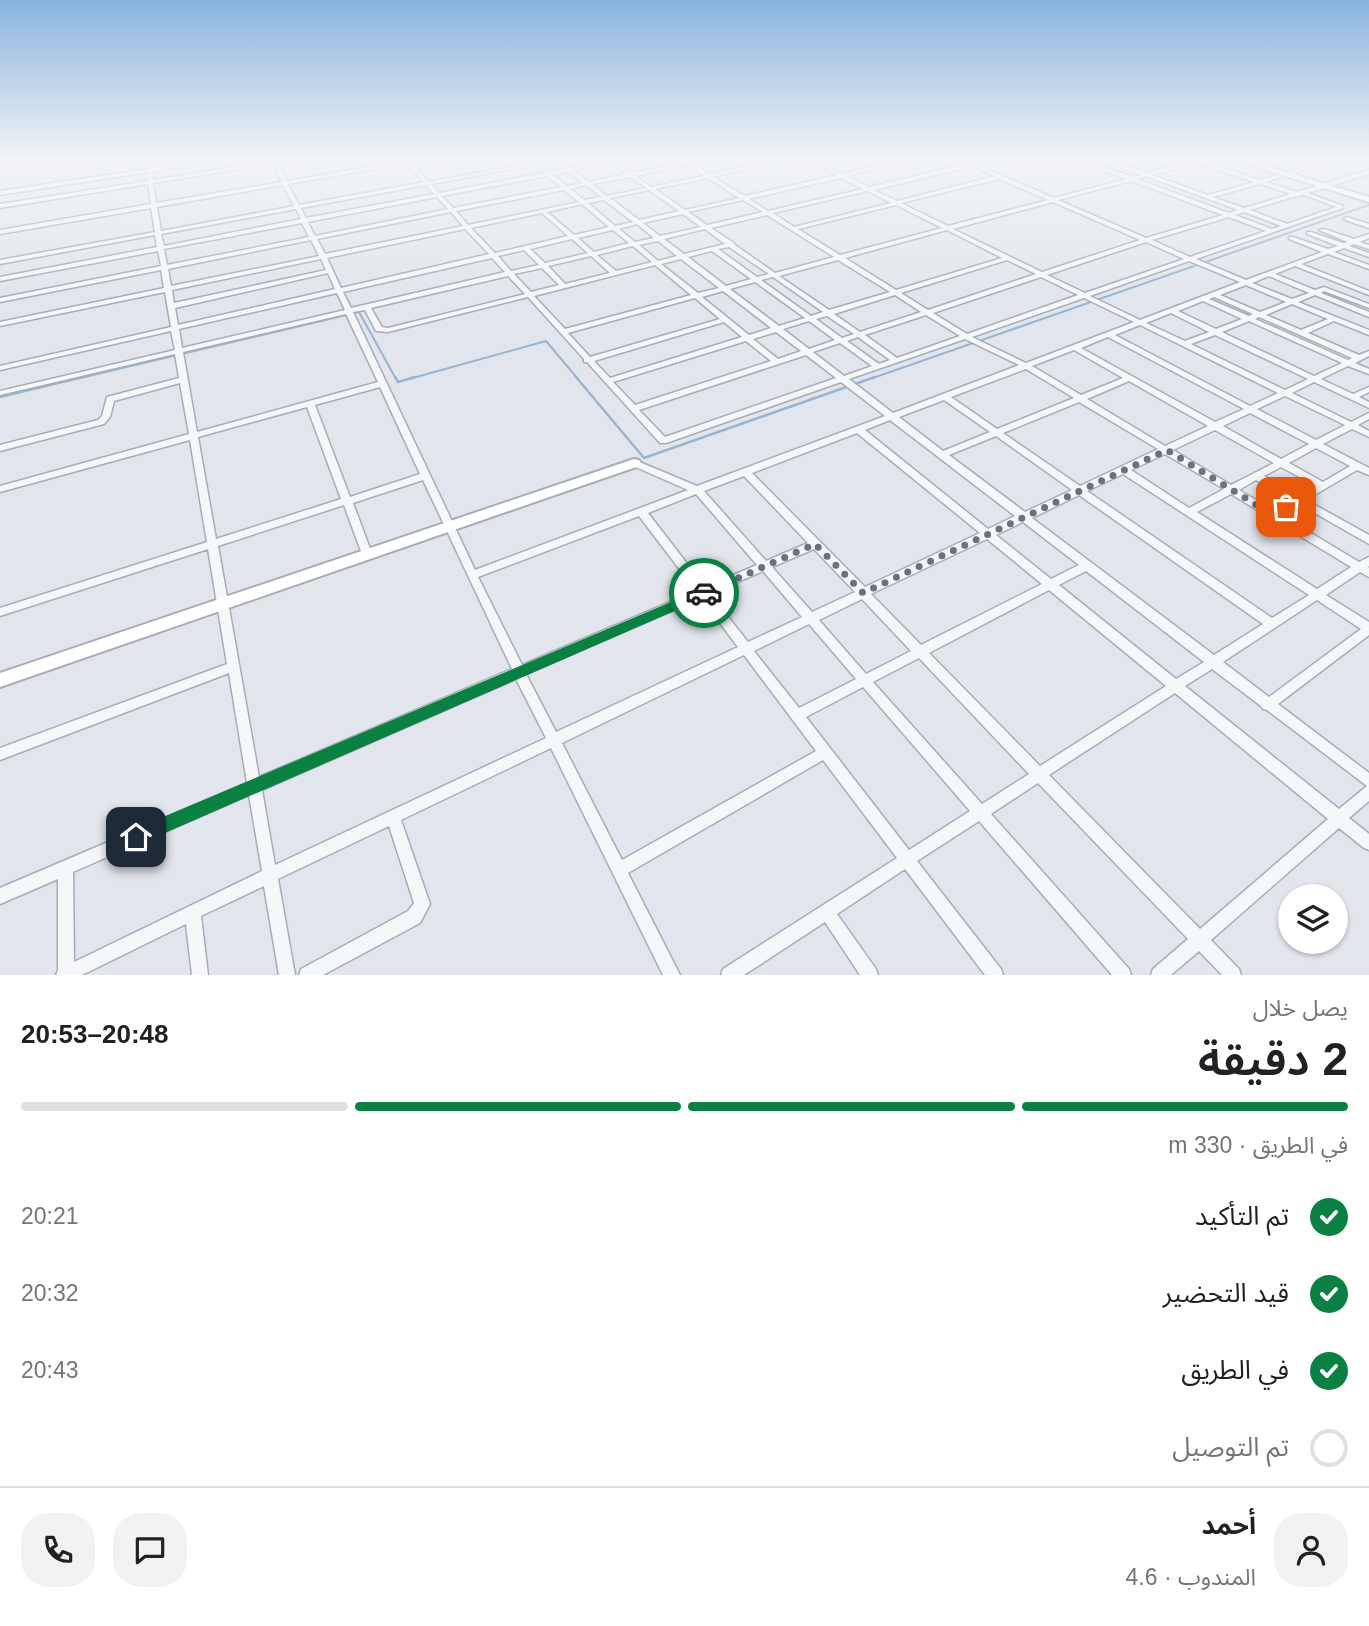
<!DOCTYPE html>
<html lang="ar">
<head>
<meta charset="utf-8">
<style>
  body { margin:0; font-family:Arial,"Noto Sans Arabic",sans-serif; background:#f2f2f2; color:#202124; direction:rtl; height:100vh; display:flex; flex-direction:column; font-size:26px; white-space:nowrap }
  * { box-sizing:border-box; margin:0 }
  p { font-size:23px; color:#757577 }
  .icon { flex:none; width:38px; height:38px; fill:none; stroke:currentColor; stroke-width:2; stroke-linecap:round; stroke-linejoin:round }
  .map { position:relative; height:975px; overflow:hidden; direction:ltr }
  .sheet { display:flex; flex-direction:column; background:#fff; flex:1 }
  .sheet>* { flex:none }
  .fabs { position:absolute; left:1278px; top:884px; display:grid; gap:14px }
  .fabs a { display:grid; place-items:center; width:70px; height:70px; border-radius:50%; background:#fff; box-shadow:0 2px 5px #0004; font-size:35px }
  .pin { position:absolute; display:grid; place-items:center; width:60px; height:60px; color:#fff; margin:-30px; border-radius:14px; box-shadow:0 4px 10px #0006 }
  .courier { position:absolute; display:grid; place-items:center; width:70px; height:70px; margin:-35px; border:5px solid #0b8043; border-radius:50%; background:#fff; color:#222; box-shadow:0 2px 9px #0007 }
  .head em { font-style:normal; font-weight:600 }
  .head div { display:flex; flex-direction:column-reverse }
  .head { display:flex; align-items:center; justify-content:space-between; height:119px; padding:0 21px }
  h1 { font-size:46px; font-weight:600; line-height:52px }
  .bar { display:grid; grid-template-columns:repeat(4,1fr); gap:10px 7px; align-content:center; height:84px; padding:0 21px }
  .bar i { height:9px; border-radius:5px; background:#e0e0e0 }
  .bar .active { background:#0b8043 }
  .bar p { grid-column:span 4 }
  .line { display:flex; align-items:center; gap:18px; padding:0 21px; border-top:2px solid #e0e0e0 }
  .line div { flex:1 }
  .round { display:grid; place-items:center; flex:none; width:74px; height:74px; border-radius:28px; background:#f2f2f2 }
  ol { padding:0 21px; list-style:none }
  li { display:flex; align-items:center; gap:21px; height:77px }
  li p { margin-inline-start:auto }
  li .icon { padding:7px; border-radius:50%; background:#0b8043; color:#fff; stroke-width:4 }
  li:last-child { color:#757577 }
  li i { width:38px; height:38px; border:4px solid #e0e0e0; border-radius:50% }
  .map>svg:first-child { display:block }
  .lines { fill:none; stroke-linecap:round; stroke-linejoin:round }
  .stream-far1 { stroke:#9ab4cf; stroke-width:2 }
  .stream { stroke:#9ab4cf; stroke-width:2.5 }
  .street-casing { stroke:#a6adb7; stroke-width:3 }
  .secondary-casing { stroke:#a6adb7; stroke-width:4 }
  .street { fill:#f5f7f9; fill-rule:evenodd }
  .secondary { fill:#fff; fill-rule:evenodd }
  .route { fill:#0b8043 }
  .done { stroke:#697280; stroke-width:7; stroke-dasharray:0 12.6 }
</style>
</head>
<body>
<div class="map">
<svg width="1369" height="975" viewBox="0 0 1369 975">
  <rect width="100%" height="100%" fill="#e2e6ec"/>
  <g class="lines">
    <g class="stream-far1">
      <path d="M76,379L359,312L396,379"/>
      <path d="M409,379L546,341L578,379"/>
      <path d="M870,379L1369,205"/>
    </g>
    <g class="stream">
      <path d="M395,377L398,382L415,377"/>
      <path d="M576,377L644,458L875,377"/>
      <path d="M0,397L83,377"/>
    </g>
    <defs>
      <g id="street">
        <path d="M0,159H16L0,163Z"/>
        <path d="M149,159H154L153,168L211,159H223L153,171V180L271,161V159L276,160L295,159L278,163L287,181L404,161L403,159L409,160L427,159L411,163L429,182L552,159H562L560,160L570,168L611,159H627L616,162L632,173L684,163L679,159H684L689,162L713,159L693,164L709,174L784,159H793L713,177L745,196L837,175L813,159H818L842,174L909,159H918L847,176L869,187L967,164L957,159C963,159 968,163 975,163C983,163 991,159 999,159L977,165L1054,198L1126,179L1076,159H1083L1132,177L1141,175L1100,159H1108L1147,173L1197,159H1207L1203,161L1260,180L1304,168L1279,159C1289,159 1297,164 1307,165C1318,167 1330,159 1341,159L1265,182L1297,192L1369,170V174L1308,193L1343,206V208L1196,259L1246,280L1322,252L1289,239V237H1293L1328,249L1338,246L1307,234V232H1311L1343,243L1348,242L1319,230L1324,229L1354,239L1369,234V238L1360,242L1369,245V249L1354,244L1349,246L1369,253V257L1344,248L1334,252L1369,265V269L1328,254L1301,264L1369,291V295L1295,266L1275,274L1315,290L1324,287L1369,304V308L1324,291L1321,293L1369,312V317L1315,295L1298,302L1369,330V335L1334,321L1308,333L1359,355L1369,351V356L1355,363L1369,369V374L1348,366L1321,379L1353,394L1369,387V392L1359,397L1369,402V408L1314,382L1292,393L1351,422L1369,413V419L1358,425L1369,431V437L1352,429L1323,444L1369,468V475L1357,470L1306,500L1369,535V544L1299,504L1281,515L1359,562L1369,557V566L1368,567L1369,568V577L1360,572L1326,595L1369,622V635L1278,704L1369,773V801L1349,818L1369,834V850L1364,848L1339,828L1211,940L1239,969L1241,975H1222L1199,951L1171,975H1151L1153,969L1188,939L1038,783L991,814L1129,969L1131,975H1112L979,821L917,861L1001,969L1003,975H985L905,869L837,914L876,969L878,975H860L825,922L744,975H721L723,969L897,858L823,760L628,873L680,975H663L551,748L401,820L430,904L420,923L323,975H299L301,969L408,911L414,903L389,826L278,879L295,975H279L264,886L201,916L208,975H192L186,924L82,975H56L58,970V879L0,904V888L247,783L229,673L0,760V748L227,664L208,549L0,616V608L207,542L190,440L0,492V486L189,434L180,383L114,401L110,417L104,424L0,451V445L98,420L102,416L107,397L179,378L175,354L0,395V391L175,350L171,331L0,370V366L171,327L165,292L0,326V322L164,288L161,270L0,302V298L161,266L158,251L0,281V277L157,247L155,235L0,264V260L155,232L151,208L0,234V230L151,204L148,184L0,208V204L147,181L148,172L0,195V191L148,169ZM555,161L565,169L549,172L545,169L542,171L544,173L439,193L431,184ZM611,163L626,174L588,182L573,170ZM1197,163L1254,182L1208,195L1152,175ZM273,164L282,182L156,203L153,183ZM407,164L424,182L299,205L288,184ZM687,165L704,176L651,187L635,176ZM972,166L995,176L897,201L874,190ZM568,172L583,183L567,186L553,175ZM547,176L561,187L453,208L442,196ZM1146,176L1238,210L1229,213L1137,179ZM630,177L646,188L607,196L592,184ZM708,178L739,198L685,210L655,189ZM841,178L863,189L768,211L749,199ZM999,179L1048,200L948,226L901,203ZM1131,181L1223,215L1146,238L1058,200ZM1260,184L1291,194L1244,208L1213,197ZM283,185L294,206L161,231L157,207ZM426,185L434,194L306,218L301,208ZM586,185L601,197L584,200L570,189ZM564,190L579,202L468,225L456,211ZM649,190L679,211L639,220L610,198ZM868,191L891,203L794,227L773,213ZM1302,194L1336,207L1287,224L1250,210L1296,196H1301ZM437,197L448,209L315,236L308,222ZM604,200L633,222L615,226L588,203ZM743,200L763,212L707,225L688,212ZM1053,202L1140,240L1042,272L953,229ZM582,204L609,227L574,235L547,212ZM896,205L942,228L840,255L798,229ZM296,209L301,219L164,246L161,234ZM451,212L463,226L325,254L317,239ZM1244,212L1281,226L1272,229L1235,215ZM542,213L568,236L495,253L471,228ZM683,214L701,227L660,236L643,223ZM767,215L834,257L775,273L735,245L734,243L711,228ZM1229,217L1266,231L1190,257L1152,240ZM302,223L309,237L167,265L164,249ZM637,224L654,238L635,242L619,229ZM465,229L489,254L341,288L327,258ZM705,229L725,244L684,254L664,239ZM613,230L629,243L594,252L578,238ZM947,230L1002,258L896,290L845,258ZM572,239L588,253L545,263L530,249ZM311,240L319,256L171,286L168,269ZM658,241L677,256L658,261L639,245ZM1146,242L1184,259L1085,293L1047,275ZM633,246L652,262L616,271L597,255ZM729,247L769,274L757,277L718,249ZM524,250L539,265L511,271L498,256ZM712,251L751,279L726,286L688,257ZM591,256L610,273L565,284L548,266ZM492,258L505,272L351,308L343,292ZM321,259L326,270L174,303L172,290ZM681,259L719,288L698,293L661,264ZM838,260L890,292L829,310L779,276ZM1007,260L1036,274L928,310L901,293ZM1189,261L1240,282L1140,320L1090,296ZM655,265L691,295L565,329L534,296ZM542,268L559,285L531,292L514,274ZM328,273L335,289L178,325L175,308ZM508,276L525,294L388,328L382,327L371,308ZM1269,276L1309,293L1292,299L1252,283ZM773,277L823,312L811,316L761,280ZM1041,277L1078,295L967,334L933,313ZM755,282L805,318L779,326L730,289ZM1246,285L1286,302L1260,312L1220,295ZM723,291L771,328L749,335L702,297ZM337,293L345,310L182,348L179,329ZM895,295L921,312L860,332L834,314ZM528,297L584,359V362H587L660,443H666L841,382L885,416L697,486L637,461H631L629,463L631,465L688,490L475,570L353,312L365,310L376,331L388,332ZM1214,297L1253,314L1249,316L1209,299ZM695,298L720,319L590,357L568,333ZM1084,298L1134,322L1026,363L972,337ZM1203,301L1242,319L1216,329L1178,311ZM1292,304L1328,319L1301,330L1266,315ZM1171,313L1209,332L1185,341L1146,323ZM346,314L378,382L197,432L183,352ZM926,315L960,336L897,358L865,335ZM827,316L854,334L842,338L816,319ZM1259,317L1352,358L1348,360L1255,319ZM809,321L835,340L809,349L783,329ZM1249,321L1342,363L1314,376L1222,332ZM724,322L742,337L610,378L594,361ZM1140,325L1278,393L1250,406L1115,335ZM776,332L801,351L778,359L753,339ZM1215,335L1308,379L1285,390L1191,344ZM858,337L890,360L879,364L847,341ZM1108,337L1244,409L1215,422L1081,348ZM965,339L1019,365L893,413L849,379ZM746,341L771,361L635,405L613,382ZM840,343L872,366L844,376L813,352ZM1074,350L1123,378L1081,395L1032,366ZM806,355L836,378L665,437L639,410ZM1026,369L1074,398L997,429L951,397ZM1129,381L1208,426L1165,446L1087,399ZM380,387L420,474L350,497L315,405ZM1285,396L1345,425L1316,440L1257,409ZM944,400L990,432L943,451L899,417ZM1079,402L1158,449L1080,486L1003,433ZM307,407L341,499L216,539L198,437ZM1250,413L1309,444L1281,459L1223,426ZM890,420L1015,516L988,529L865,430ZM1215,430L1274,463L1231,485L1173,450ZM857,433L980,533L865,587L752,473ZM996,436L1072,490L1025,512L949,455ZM1316,448L1350,466L1323,482L1289,463ZM1165,454L1224,489L1189,508L1131,470ZM1281,467L1316,486L1298,496L1264,476ZM1123,474L1309,595L1272,618L1087,491ZM744,476L808,543L766,561L704,491ZM423,480L512,669L259,777L218,546L344,505L362,554L363,557H371L372,554L353,503ZM1256,480L1291,500L1273,510L1239,490ZM696,494L757,565L705,587L648,513ZM1231,494L1351,567L1317,589L1197,512ZM1079,495L1263,624L1214,655L1032,518ZM639,516L696,591L522,665L478,577ZM1023,522L1079,565L1051,579L996,535ZM987,539L1042,584L921,645L871,594ZM814,549L855,592L812,612L772,567ZM763,571L802,617L748,642L710,594ZM1086,571L1204,662L1176,679L1059,585ZM1049,590L1166,686L1040,766L929,653ZM701,598L738,647L556,732L526,674ZM862,599L911,651L866,674L819,620ZM1317,600L1361,629L1269,697L1223,662ZM809,624L856,679L799,708L754,651ZM744,655L816,751L622,860L562,743ZM919,658L1029,774L982,804L873,682ZM1212,669L1261,706L1263,709L1267,710L1367,786L1339,809L1185,686ZM516,679L546,738L275,865L262,790ZM863,687L970,811L909,850L806,717ZM1175,693L1328,819L1200,929L1049,775ZM249,795L262,871L74,962L73,872Z"/>
        <path d="M1347,217L1369,224V228L1345,220L1344,219Z"/>
      </g>
      <g id="secondary">
        <path d="M1230,159H1242L1369,197V202Z"/>
        <path d="M634,459L639,460L641,463L639,466L0,687V673Z"/>
      </g>
    </defs>
    <use href="#street" class="street-casing"/>
    <use href="#secondary" class="secondary-casing"/>
    <use href="#street" class="street"/>
    <use href="#secondary" class="secondary"/>
  </g>
  <linearGradient id="sky" x2="0" y2="1"><stop stop-color="#89b4de"/><stop offset="0.54" stop-color="#f2f4f6"/><stop offset="1" stop-color="#f2f4f6" stop-opacity="0"/></linearGradient>
  <rect width="1369" height="295" fill="url(#sky)"/>
  <path class="route" d="M704,588L709,589V596L142,843L136,845L130,843L128,837L130,831Z"/>
  <g class="lines">
    <path class="done" d="M704,593L815,544L863,593L1167,450L1273,515L1286,507"/>
  </g>
</svg>
<div class="fabs">
<a><svg class="icon" aria-label="layers" viewBox="0 0 24 24"><path d="M12 4l9 5-9 5-9-5zM3 14l9 5 9-5"/></svg></a>
</div>
<div class="pin" style="left:1286px;top:507px;background:#ea580c"><svg class="icon" aria-label="bag" viewBox="0 0 24 24"><path d="M5 8h14l-1 12H6zM9 8a3 3 0 0 1 6 0"/></svg></div>
<div class="pin" style="left:136px;top:837px;background:#1f2937"><svg class="icon" aria-label="home" viewBox="0 0 24 24"><path d="M3 11l9-7 9 7M6 9v11h12V9"/></svg></div>
<div class="courier" style="left:704px;top:593px"><svg class="icon" aria-label="car" viewBox="0 0 24 24"><path d="M5 17H2v-5l4-1 3-4h7l3 4 3 1v5h-3M9 17h6M6 11h13"/><circle cx="7" cy="17" r="2"/><circle cx="17" cy="17" r="2"/></svg></div>
</div>
<section class="sheet">
<div class="head"><div><h1>2 دقيقة</h1><p>يصل خلال</p></div><em>20:48–20:53</em></div>
<div class="bar"><i class="active"></i><i class="active"></i><i class="active"></i><i></i><p>في الطريق · 330 m</p></div>
<ol>
<li><svg class="icon" aria-label="check" viewBox="0 0 24 24"><path d="M5 12l5 5 9-10"/></svg>تم التأكيد<p>20:21</p></li>
<li><svg class="icon" aria-label="check" viewBox="0 0 24 24"><path d="M5 12l5 5 9-10"/></svg>قيد التحضير<p>20:32</p></li>
<li><svg class="icon" aria-label="check" viewBox="0 0 24 24"><path d="M5 12l5 5 9-10"/></svg>في الطريق<p>20:43</p></li>
<li><i></i>تم التوصيل</li>
</ol>
<div class="line" style="height:126px"><a class="round"><svg class="icon" aria-label="person" viewBox="0 0 24 24"><circle cx="12" cy="8" r="4"/><path d="M4 21q1-7 8-7t8 7"/></svg></a><div><b>أحمد</b><p>المندوب · 4.6</p></div><a class="round"><svg class="icon" aria-label="chat" viewBox="0 0 24 24"><path d="M4 5h16v11H9l-5 4z"/></svg></a><a class="round"><svg class="icon" aria-label="phone" viewBox="0 0 24 24"><path d="M5 4h4l2 5-3 2q2 4 5 5l2-3 5 2v4C11 20 4 13 5 4z"/></svg></a></div>
</section>
</body>
</html>
